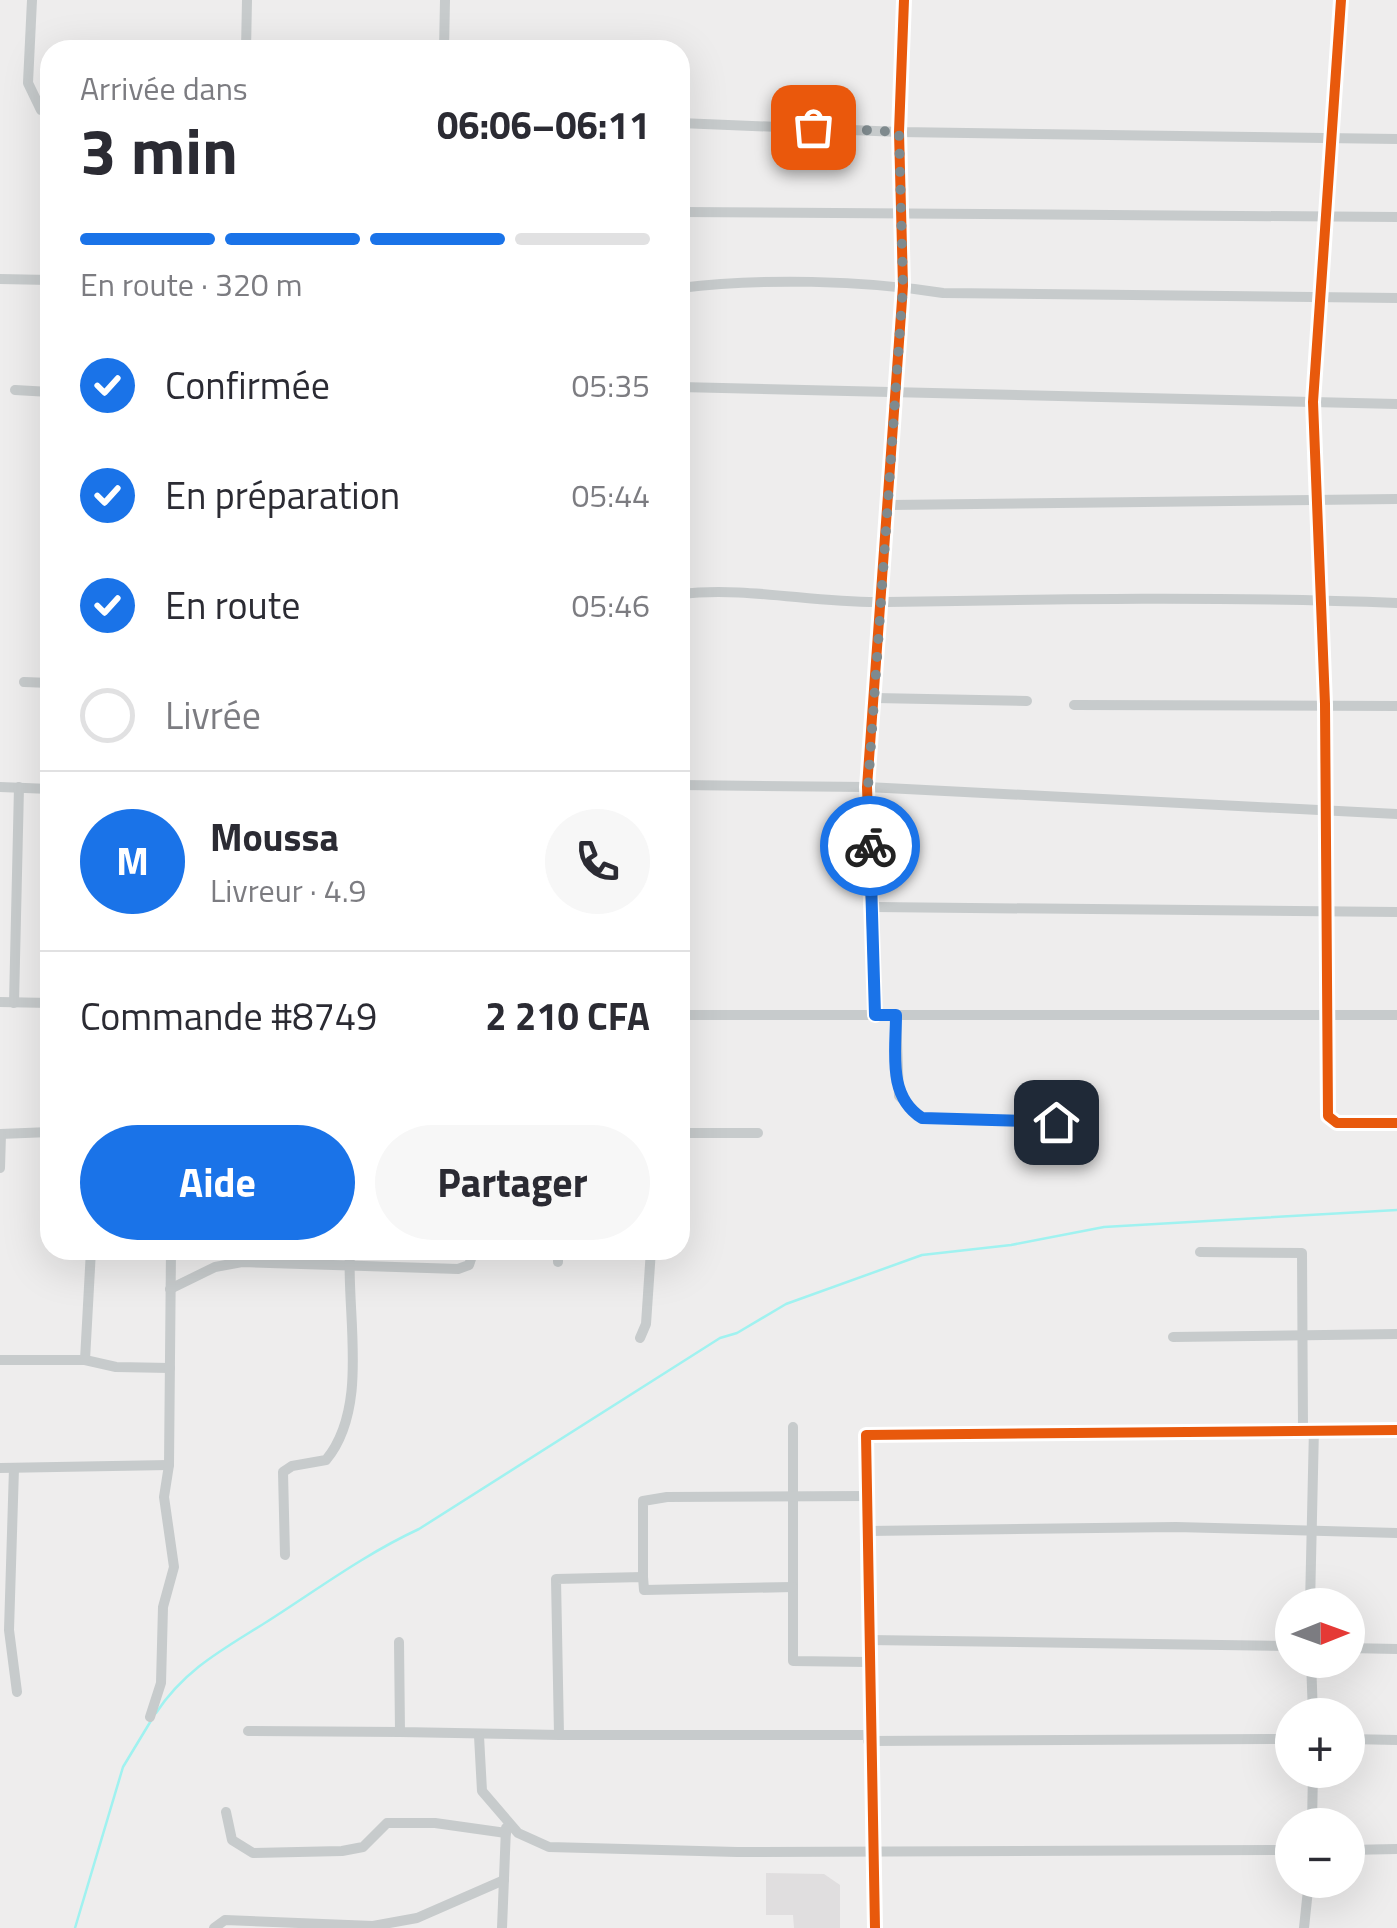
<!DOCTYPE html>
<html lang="fr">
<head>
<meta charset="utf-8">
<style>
  body { margin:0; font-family:"Titillium Web",sans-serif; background:#f7f7f7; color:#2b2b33; height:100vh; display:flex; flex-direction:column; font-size:38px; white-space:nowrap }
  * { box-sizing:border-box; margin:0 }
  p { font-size:32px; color:#7c7c81 }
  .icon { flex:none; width:55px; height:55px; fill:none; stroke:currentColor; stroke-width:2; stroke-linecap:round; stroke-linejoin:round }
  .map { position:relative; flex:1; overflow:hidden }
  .panel { position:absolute; left:40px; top:40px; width:650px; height:1220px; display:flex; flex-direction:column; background:#fff; border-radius:30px; box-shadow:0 10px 40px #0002 }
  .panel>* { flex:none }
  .needle { width:65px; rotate:89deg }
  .tools { position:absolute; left:1275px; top:1588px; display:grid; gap:20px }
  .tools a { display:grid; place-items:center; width:90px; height:90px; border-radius:50%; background:#fff; box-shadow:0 10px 40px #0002; font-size:50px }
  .pin { position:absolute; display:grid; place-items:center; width:85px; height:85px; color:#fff; margin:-42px; border-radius:20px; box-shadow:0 5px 15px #0006 }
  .courier { position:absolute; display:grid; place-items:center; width:100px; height:100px; margin:-50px; border:8px solid #1a73e8; border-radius:50%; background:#fff; color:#222; box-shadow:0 2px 12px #0007 }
  .summary em { font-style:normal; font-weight:700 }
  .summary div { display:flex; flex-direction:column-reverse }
  .summary { display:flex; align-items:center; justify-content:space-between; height:170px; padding:0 40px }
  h1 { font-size:65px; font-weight:700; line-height:75px }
  .bar { display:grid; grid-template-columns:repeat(4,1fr); gap:15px 10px; align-content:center; height:120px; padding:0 40px }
  .bar i { height:12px; border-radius:8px; background:#e1e1e2 }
  .bar .on { background:#1a73e8 }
  .bar p { grid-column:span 4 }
  .line { display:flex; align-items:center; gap:25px; padding:0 40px; border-top:2px solid #e1e1e2 }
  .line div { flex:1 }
  .round { display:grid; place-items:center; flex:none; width:105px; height:105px; border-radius:52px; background:#f7f7f7 }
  ol { padding:0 40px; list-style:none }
  li { display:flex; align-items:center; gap:30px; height:110px }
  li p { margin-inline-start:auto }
  li .icon { padding:10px; border-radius:50%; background:#1a73e8; color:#fff; stroke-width:4 }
  li:last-child { color:#7c7c81 }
  li i { width:55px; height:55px; border:5px solid #e1e1e2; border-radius:50% }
  .cta { display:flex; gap:20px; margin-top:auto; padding:20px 40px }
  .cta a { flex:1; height:115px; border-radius:60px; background:#1a73e8; color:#fff; font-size:40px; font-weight:700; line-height:115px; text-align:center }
  .cta a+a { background:#f7f7f7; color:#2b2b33 }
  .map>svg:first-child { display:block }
  .education { fill:#e0dedf }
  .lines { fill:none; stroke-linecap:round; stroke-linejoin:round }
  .stream { stroke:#a0f2f0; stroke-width:2.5 }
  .minor { stroke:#c7cbcc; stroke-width:10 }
  .cycleway-casing { stroke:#fff; stroke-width:16 }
  .cycleway { stroke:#e8590c; stroke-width:10 }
  .done { stroke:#7f8a8e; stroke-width:10; stroke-dasharray:0 18 }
  .route { stroke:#1a73e8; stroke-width:12 }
</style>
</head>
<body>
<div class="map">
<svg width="1397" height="1928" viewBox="0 0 1397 1928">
  <rect width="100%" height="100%" fill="#eeeded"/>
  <path class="education" d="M766,1873L824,1874L840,1885V1928H794L793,1915H766Z"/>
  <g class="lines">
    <g class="stream">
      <path d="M156,1713C186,1668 224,1649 268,1621C318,1589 365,1554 419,1529L720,1338L737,1333L786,1304L922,1255L1011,1245L1104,1227L1397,1210"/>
      <path d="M75,1928L123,1767L152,1719"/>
    </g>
    <g class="minor">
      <path d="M32,0L28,83L41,110L50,111"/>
      <path d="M1341,0L1313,402L1325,704L1328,1116L1337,1123H1397"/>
      <path d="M246,50L247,0"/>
      <path d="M444,50L445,0"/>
      <path d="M680,123L899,132L1397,139"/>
      <path d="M680,212L1397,217"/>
      <path d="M0,279L50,280"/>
      <path d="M680,288C761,278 863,280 943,293L1397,298"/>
      <path d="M680,387L1397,404"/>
      <path d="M15,390L50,392"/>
      <path d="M890,505L1397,499"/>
      <path d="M680,594C750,586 816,604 885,602C1056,599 1226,596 1397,603"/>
      <path d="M24,682L50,683"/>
      <path d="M875,698L1027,701"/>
      <path d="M1074,705L1397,706"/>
      <path d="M680,785L867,787L1397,814"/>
      <path d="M0,787L50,789"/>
      <path d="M874,907L1397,912"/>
      <path d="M0,1002L50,1003"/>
      <path d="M14,1003L19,787"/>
      <path d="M680,1015H1397"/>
      <path d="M875,1015L867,787L903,286L899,132L904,0"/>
      <path d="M896,1015L899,1096L922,1118L1090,1123"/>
      <path d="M680,1133H758"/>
      <path d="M0,1134L50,1132"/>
      <path d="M0,1168L1,1134"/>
      <path d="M558,1250V1262"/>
      <path d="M1200,1252L1302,1253L1303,1428"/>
      <path d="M170,1289L215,1267L242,1262L458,1269L469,1265L474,1250"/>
      <path d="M1173,1337L1397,1334"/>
      <path d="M640,1338L646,1324L651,1250"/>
      <path d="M0,1360H85L91,1250"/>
      <path d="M85,1360L116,1367L170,1368"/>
      <path d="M793,1427V1661L867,1662"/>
      <path d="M0,1468L169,1465"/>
      <path d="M14,1468L9,1630L17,1692"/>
      <path d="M868,1531L1176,1527L1397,1533"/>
      <path d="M285,1555L283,1472L292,1466L326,1460C370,1407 346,1314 350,1250"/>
      <path d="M643,1577V1501L667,1497L867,1496"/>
      <path d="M1310,1605L1314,1428"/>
      <path d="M868,1640L1292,1646"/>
      <path d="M399,1642L400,1732L559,1735L556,1579L643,1577L644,1590L793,1587"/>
      <path d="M1348,1648L1397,1649"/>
      <path d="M1311,1660L1313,1715"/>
      <path d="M150,1717L161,1683L163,1607L174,1567L164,1497L169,1465L171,1250"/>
      <path d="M248,1731L400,1732"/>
      <path d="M559,1735H868"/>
      <path d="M479,1736L482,1791L518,1833L549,1847L737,1852L1292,1850"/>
      <path d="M1348,1739L1397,1740"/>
      <path d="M868,1741L1292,1739"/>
      <path d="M226,1812L232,1840L253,1853L342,1851L363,1847L387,1823H435L506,1833"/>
      <path d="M1312,1825L1313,1770"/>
      <path d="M1348,1850L1397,1849"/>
      <path d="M214,1928L225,1920L373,1926L417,1918L504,1880"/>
      <path d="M502,1928L506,1828"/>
      <path d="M875,1928L866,1435L1397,1430"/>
      <path d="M1304,1928L1309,1880"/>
    </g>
    <defs>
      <g id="cycleway">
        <path d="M1341,0L1313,402L1325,704L1328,1116L1337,1123H1397"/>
        <path d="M875,1015L867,787L903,286L899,132L904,0"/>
        <path d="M875,1928L866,1435L1397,1430"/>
      </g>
    </defs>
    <use href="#cycleway" class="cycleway-casing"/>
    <use href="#cycleway" class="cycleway"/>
  </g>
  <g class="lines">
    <path class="done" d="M813,127L899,132L903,286L868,787L870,846"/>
    <path class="route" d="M870,846L875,1015H896C896,1052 887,1096 922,1118L1056,1122"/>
  </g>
</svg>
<div class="tools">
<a><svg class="needle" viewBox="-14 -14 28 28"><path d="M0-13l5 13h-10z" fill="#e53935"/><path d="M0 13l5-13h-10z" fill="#7c7c81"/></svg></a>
<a>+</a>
<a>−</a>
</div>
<div class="pin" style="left:813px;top:127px;background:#ea580c"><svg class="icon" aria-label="bag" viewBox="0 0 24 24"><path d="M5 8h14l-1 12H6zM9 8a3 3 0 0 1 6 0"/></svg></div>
<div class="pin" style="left:1056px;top:1122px;background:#1f2937"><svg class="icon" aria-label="home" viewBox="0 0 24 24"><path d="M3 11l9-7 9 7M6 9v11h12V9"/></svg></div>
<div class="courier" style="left:870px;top:846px"><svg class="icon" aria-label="bike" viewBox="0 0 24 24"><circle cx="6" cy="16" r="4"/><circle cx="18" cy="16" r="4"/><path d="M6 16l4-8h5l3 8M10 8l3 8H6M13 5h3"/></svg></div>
<section class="panel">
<div class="summary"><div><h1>3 min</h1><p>Arrivée dans</p></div><em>06:06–06:11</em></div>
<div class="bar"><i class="on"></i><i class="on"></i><i class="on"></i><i></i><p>En route · 320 m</p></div>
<ol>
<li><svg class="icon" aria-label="check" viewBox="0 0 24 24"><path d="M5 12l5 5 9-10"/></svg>Confirmée<p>05:35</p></li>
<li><svg class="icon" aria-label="check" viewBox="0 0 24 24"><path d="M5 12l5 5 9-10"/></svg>En préparation<p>05:44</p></li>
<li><svg class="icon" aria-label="check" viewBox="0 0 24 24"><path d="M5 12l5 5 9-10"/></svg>En route<p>05:46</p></li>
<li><i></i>Livrée</li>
</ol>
<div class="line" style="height:180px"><b class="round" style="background:#1a73e8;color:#fff">M</b><div><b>Moussa</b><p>Livreur · 4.9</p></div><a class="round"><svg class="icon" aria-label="phone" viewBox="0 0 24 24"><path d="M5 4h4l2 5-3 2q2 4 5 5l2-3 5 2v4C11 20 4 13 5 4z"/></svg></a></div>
<div class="line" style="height:130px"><div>Commande #8749</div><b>2 210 CFA</b></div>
<div class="cta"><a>Aide</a><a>Partager</a></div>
</section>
</div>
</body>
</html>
